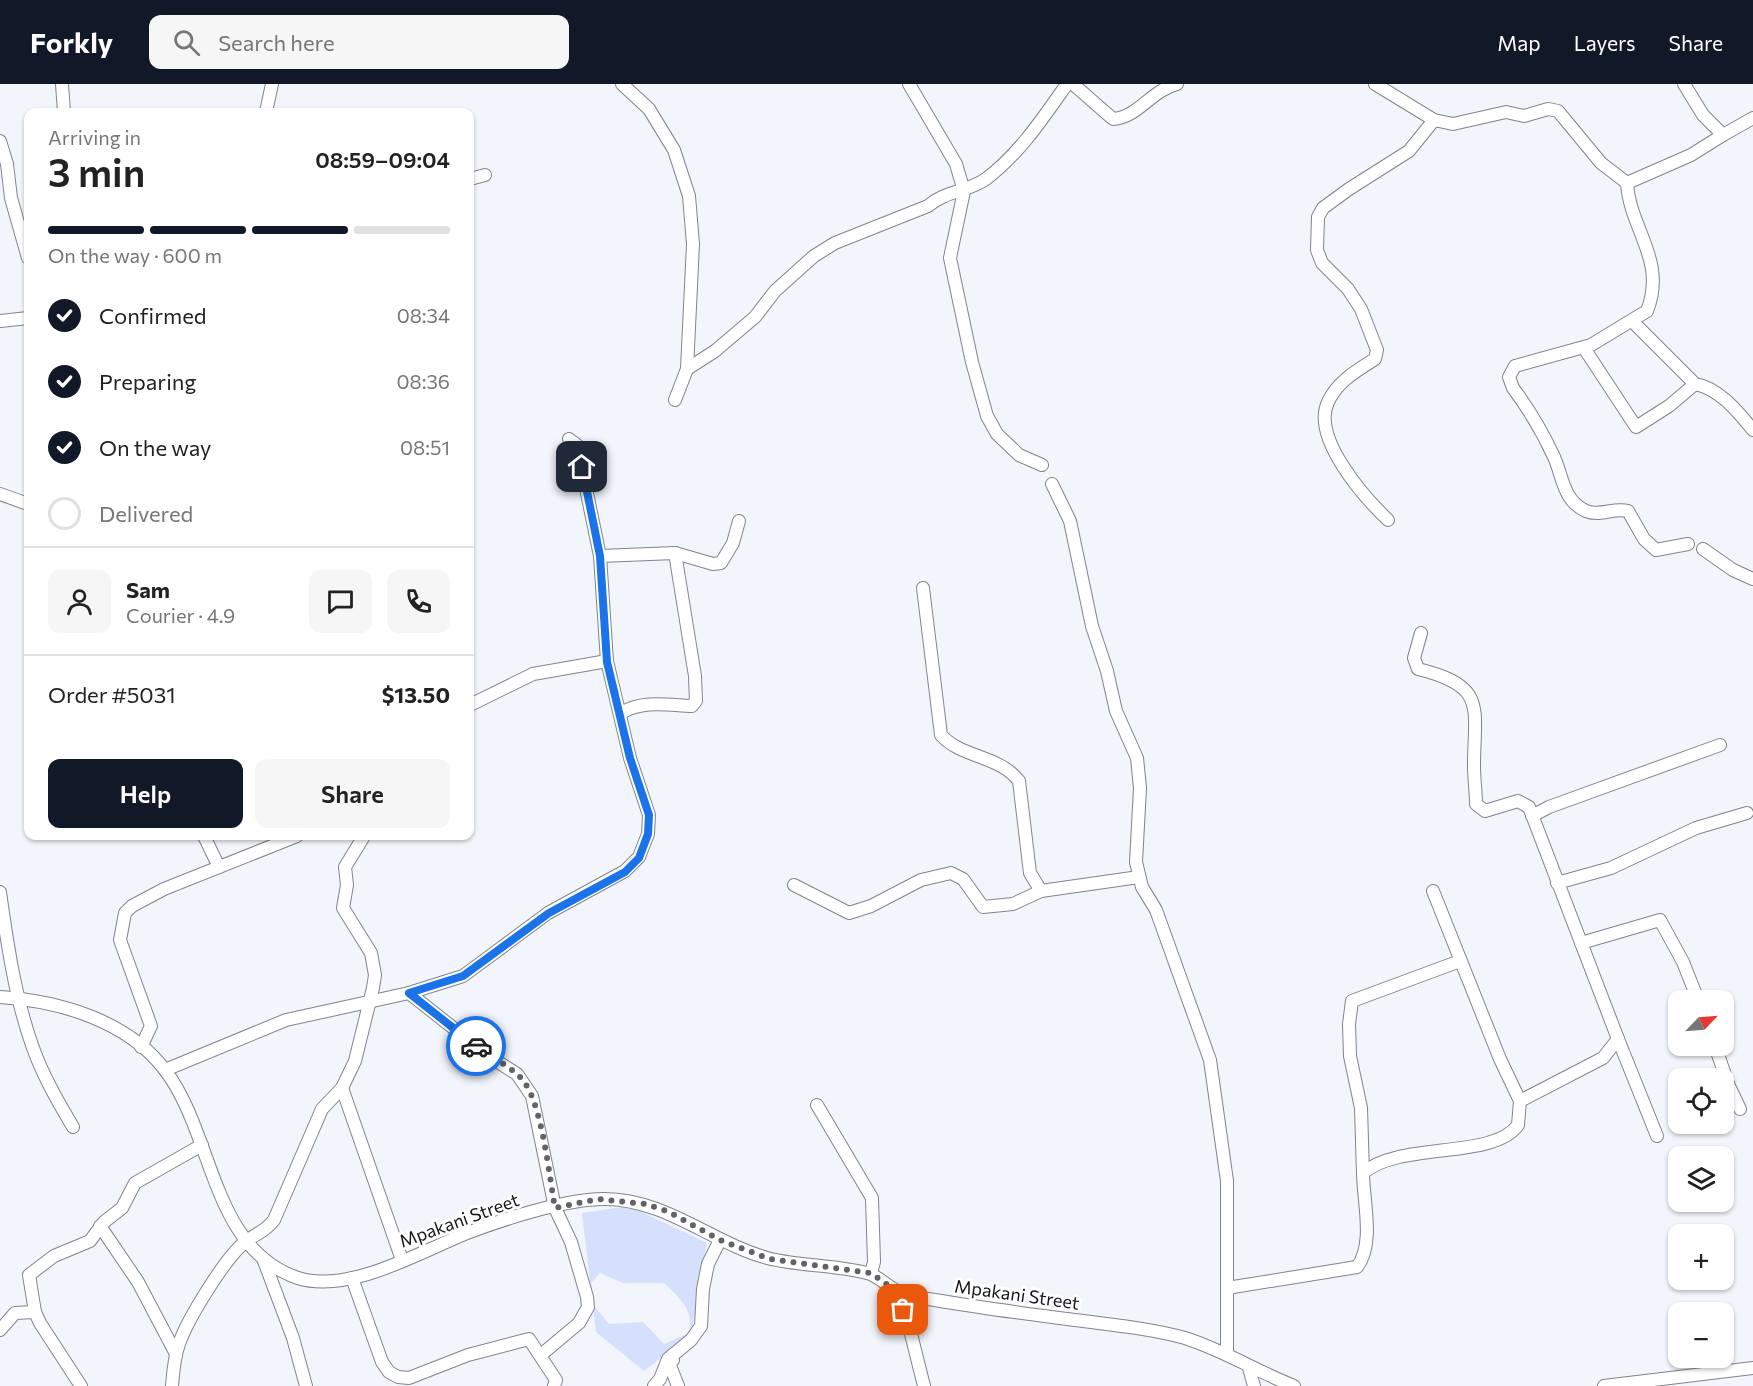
<!DOCTYPE html>
<html lang="en">
<head>
<meta charset="utf-8">
<style>
  body { margin:0; font-family:Commissioner,sans-serif; background:#f6f6f6; color:#222; height:100vh; display:flex; flex-direction:column; font-size:22px; white-space:nowrap }
  * { box-sizing:border-box; margin:0 }
  p { font-size:20px; color:#767676 }
  .icon { flex:none; width:33px; height:33px; fill:none; stroke:currentColor; stroke-width:2; stroke-linecap:round; stroke-linejoin:round }
  .map { position:relative; flex:1; overflow:hidden }
  .sheet { position:absolute; left:24px; top:24px; width:450px; height:732px; display:flex; flex-direction:column; background:#fff; border-radius:12px; box-shadow:0 2px 4px #0004 }
  .sheet>* { flex:none }
  .needle { width:39px; rotate:65deg }
  .buttons { position:absolute; left:1668px; top:906px; display:grid; gap:12px }
  .buttons a { display:grid; place-items:center; width:66px; height:66px; border-radius:12px; background:#fff; box-shadow:0 2px 4px #0004; font-size:30px }
  .pin { position:absolute; display:grid; place-items:center; width:51px; height:51px; color:#fff; margin:-26px; border-radius:12px; box-shadow:0 3px 9px #0006 }
  .courier { position:absolute; display:grid; place-items:center; width:60px; height:60px; margin:-30px; border:4px solid #1a73e8; border-radius:50%; background:#fff; color:#222; box-shadow:0 2px 8px #0007 }
  .overview em { font-style:normal; font-weight:600 }
  .overview div { display:flex; flex-direction:column-reverse }
  .overview { display:flex; align-items:center; justify-content:space-between; height:102px; padding:0 24px }
  h1 { font-size:39px; font-weight:600; line-height:45px }
  .bar { display:grid; grid-template-columns:repeat(4,1fr); gap:9px 6px; align-content:center; height:72px; padding:0 24px }
  .bar i { height:8px; border-radius:4px; background:#e0e0e0 }
  .bar .selected { background:#111827 }
  .bar p { grid-column:span 4 }
  .line { display:flex; align-items:center; gap:15px; padding:0 24px; border-top:2px solid #e0e0e0 }
  .line div { flex:1 }
  .round { display:grid; place-items:center; flex:none; width:63px; height:63px; border-radius:12px; background:#f6f6f6 }
  ol { padding:0 24px; list-style:none }
  li { display:flex; align-items:center; gap:18px; height:66px }
  li p { margin-inline-start:auto }
  li .icon { padding:6px; border-radius:50%; background:#111827; color:#fff; stroke-width:4 }
  li:last-child { color:#767676 }
  li i { width:33px; height:33px; border:3px solid #e0e0e0; border-radius:50% }
  .button { display:flex; gap:12px; margin-top:auto; padding:12px 24px }
  .button a { flex:1; height:69px; border-radius:12px; background:#111827; color:#fff; font-size:24px; font-weight:600; line-height:69px; text-align:center }
  .button a+a { background:#f6f6f6; color:#222 }
  header { display:flex; align-items:center; gap:36px; box-sizing:border-box; height:84px; padding:0 30px; background:#111827; color:#fff }
  header strong { font-size:28px }
  nav { display:flex; gap:33px; margin-inline-start:auto; font-size:21px }
  .search { width:420px; height:54px; background:#f6f6f6; display:flex; align-items:center; gap:15px; box-sizing:border-box; padding:0 21px; border-radius:12px; color:#767676; font-size:22px }
  .map>svg:first-child { display:block }
  .green { fill:#d5e1fc; fill-rule:evenodd }
  .lines { fill:none; stroke-linecap:round; stroke-linejoin:round }
  .minor-casing { stroke:#81848a; stroke-width:14 }
  .minor { stroke:#fff; stroke-width:12 }
  .done { stroke:#626367; stroke-width:6; stroke-dasharray:0 10.8 }
  .route { stroke:#1a73e8; stroke-width:8 }
  .labels { text-anchor:middle; dominant-baseline:central; stroke-width:6; stroke-linejoin:round; paint-order:stroke }
  .street-label { font-size:18px; fill:#141518; stroke:#fff }
</style>
</head>
<body>
<header>
<strong>Forkly</strong>
<div class="search"><svg class="icon" aria-label="search" viewBox="0 0 24 24"><circle cx="10" cy="10" r="6"/><path d="M15 15l6 6"/></svg>Search here</div>
<nav><a>Map</a><a>Layers</a><a>Share</a></nav>
</header>
<div class="map">
<svg width="1753" height="1302" viewBox="0 0 1753 1302">
  <rect width="100%" height="100%" fill="#f2f5fb"/>
  <path class="green" d="M629,1122L707,1159L691,1251L644,1287L596,1248L582,1129ZM600,1189L623,1199H664C680,1215 694,1225 689,1249L664,1260L643,1238L609,1240L595,1223L591,1199Z"/>
  <g class="lines">
    <defs>
      <g id="minor">
        <path d="M62,0L64,28"/>
        <path d="M622,0L649,25L674,66L689,112L693,160L687,285L675,316"/>
        <path d="M909,0L956,80L964,107L950,174L972,278L987,332L997,350L1019,371L1042,381"/>
        <path d="M1073,0L1113,35C1139,33 1150,7 1177,0"/>
        <path d="M1375,0L1434,36L1453,40L1506,28L1524,32L1548,25L1558,27L1601,79L1627,99L1691,71L1723,51"/>
        <path d="M1684,0L1703,31L1723,51L1753,34"/>
        <path d="M266,28L272,0"/>
        <path d="M0,57L7,80L11,114L28,174"/>
        <path d="M470,95L485,91"/>
        <path d="M1627,99C1630,146 1667,176 1647,227L1591,261L1515,282L1509,293L1513,304C1528,324 1543,349 1554,373C1563,393 1563,417 1586,427C1600,433 1614,423 1628,427L1644,455L1656,466L1688,460"/>
        <path d="M0,237L28,234"/>
        <path d="M1633,238L1695,300C1719,304 1738,328 1753,346"/>
        <path d="M1584,264L1636,343L1669,322L1695,300"/>
        <path d="M687,285L715,267L755,233L775,207L814,172L835,159L928,122C945,107 967,108 986,95C1020,69 1043,34 1067,0"/>
        <path d="M1052,400L1070,437L1092,542L1107,587L1116,627L1137,674L1140,704L1136,778L1142,803L1156,826L1210,976L1227,1097V1269"/>
        <path d="M0,410L28,420"/>
        <path d="M1388,436C1365,414 1311,354 1328,318C1337,298 1356,287 1375,275L1377,266L1361,225L1348,205L1322,179L1317,166L1318,133L1323,124L1349,105L1409,67L1434,36"/>
        <path d="M1703,465L1733,486L1753,495"/>
        <path d="M600,472L675,469L713,480L721,479L733,459L739,437"/>
        <path d="M923,504L941,651C961,674 999,671 1019,697L1030,789L1041,807L1139,793"/>
        <path d="M1421,549L1414,574L1418,585C1488,602 1474,624 1474,682C1474,695 1476,708 1476,720L1485,727L1518,717L1529,723L1618,955L1603,974L1520,1017"/>
        <path d="M470,621L533,590L607,577"/>
        <path d="M621,629C643,616 667,621 692,622L696,617L695,592L675,469"/>
        <path d="M1532,732L1549,723L1720,661"/>
        <path d="M204,752L219,783"/>
        <path d="M1557,799L1611,784L1696,744L1747,729"/>
        <path d="M794,801L849,829L871,822L921,796L951,789L963,795L983,823L1013,820L1041,807"/>
        <path d="M0,808C7,858 15,913 32,961C42,990 57,1016 73,1043"/>
        <path d="M1581,859L1660,836L1683,878L1698,916"/>
        <path d="M409,909L490,973L517,990L532,1012L555,1124L571,1158L587,1213L588,1223L579,1239L542,1270"/>
        <path d="M0,913C60,917 128,937 165,986C214,1050 211,1165 298,1194C349,1210 420,1168 467,1149C504,1135 565,1115 604,1115C667,1115 712,1160 771,1175C802,1182 836,1181 867,1189C876,1191 884,1199 892,1204C904,1211 921,1214 935,1216C981,1224 1028,1230 1075,1236C1112,1241 1148,1244 1185,1254C1223,1266 1256,1287 1294,1302"/>
        <path d="M1618,955L1657,1052"/>
        <path d="M1715,962L1729,1002L1740,1025"/>
        <path d="M141,963L151,942L120,856L125,829L132,822L164,805L297,752"/>
        <path d="M165,986L286,936L409,909L463,892L548,829L625,787L639,773L648,750L649,731L630,674L607,577L600,472L577,361L569,355"/>
        <path d="M342,1004L402,1176"/>
        <path d="M817,1021L872,1114L874,1178L871,1189"/>
        <path d="M1363,1089L1361,1024L1350,972L1349,940L1352,917L1460,877"/>
        <path d="M100,1142L138,1198L176,1270"/>
        <path d="M264,1177L293,1254L306,1302"/>
        <path d="M352,1194L382,1278L389,1288L398,1293L409,1294L468,1271L529,1255L556,1296L554,1302"/>
        <path d="M1227,1204L1357,1183C1375,1160 1363,1116 1363,1089C1400,1057 1493,1076 1518,1041L1520,1017L1500,975L1433,807"/>
        <path d="M896,1207L910,1246L924,1302"/>
        <path d="M0,1246L15,1229L35,1228"/>
        <path d="M673,1276L669,1279L678,1302"/>
        <path d="M1249,1284L1254,1302"/>
        <path d="M81,1302L40,1239L35,1228L29,1191L54,1172L90,1157L104,1138L122,1124L135,1099L202,1061"/>
        <path d="M172,1302C173,1288 174,1274 179,1260C187,1236 225,1174 245,1158C256,1149 264,1149 274,1136L322,1025L342,1004L355,977L373,904L375,891L371,869L343,824L347,801L345,783L364,752"/>
        <path d="M654,1302L660,1295L668,1275L691,1256L701,1242L703,1205L708,1180L720,1156"/>
        <path d="M1604,1302L1753,1284"/>
      </g>
    </defs>
    <use href="#minor" class="minor-casing"/>
    <use href="#minor" class="minor"/>
  </g>
  <g class="lines">
    <path class="done" d="M476,962C490,973 509,981 521,994C542,1016 549,1092 555,1124L598,1115L645,1120L667,1127L720,1156L770,1175L871,1189L896,1207L903,1226"/>
    <path class="route" d="M476,962L409,909L463,892L549,829L625,788L639,774L648,750L649,731L630,674L607,578L600,472L582,383"/>
  </g>
  <g class="labels">
    <g class="street-label">
      <text transform="translate(459 1136) rotate(-20)">Mpakani Street</text>
      <text transform="translate(1017 1210) rotate(8)">Mpakani Street</text>
    </g>
  </g>
</svg>
<div class="buttons">
<a><svg class="needle" viewBox="-14 -14 28 28"><path d="M0-13l5 13h-10z" fill="#e53935"/><path d="M0 13l5-13h-10z" fill="#767676"/></svg></a>
<a><svg class="icon" aria-label="locate" viewBox="0 0 24 24"><circle cx="12" cy="12" r="6"/><path d="M12 2v4M12 18v4M2 12h4M18 12h4"/></svg></a>
<a><svg class="icon" aria-label="layers" viewBox="0 0 24 24"><path d="M12 4l9 5-9 5-9-5zM3 14l9 5 9-5"/></svg></a>
<a>+</a>
<a>−</a>
</div>
<div class="pin" style="left:903px;top:1226px;background:#ea580c"><svg class="icon" aria-label="bag" viewBox="0 0 24 24"><path d="M5 8h14l-1 12H6zM9 8a3 3 0 0 1 6 0"/></svg></div>
<div class="pin" style="left:582px;top:383px;background:#1f2937"><svg class="icon" aria-label="home" viewBox="0 0 24 24"><path d="M3 11l9-7 9 7M6 9v11h12V9"/></svg></div>
<div class="courier" style="left:476px;top:962px"><svg class="icon" aria-label="car" viewBox="0 0 24 24"><path d="M5 17H2v-5l4-1 3-4h7l3 4 3 1v5h-3M9 17h6M6 11h13"/><circle cx="7" cy="17" r="2"/><circle cx="17" cy="17" r="2"/></svg></div>
<section class="sheet">
<div class="overview"><div><h1>3 min</h1><p>Arriving in</p></div><em>08:59–09:04</em></div>
<div class="bar"><i class="selected"></i><i class="selected"></i><i class="selected"></i><i></i><p>On the way · 600 m</p></div>
<ol>
<li><svg class="icon" aria-label="check" viewBox="0 0 24 24"><path d="M5 12l5 5 9-10"/></svg>Confirmed<p>08:34</p></li>
<li><svg class="icon" aria-label="check" viewBox="0 0 24 24"><path d="M5 12l5 5 9-10"/></svg>Preparing<p>08:36</p></li>
<li><svg class="icon" aria-label="check" viewBox="0 0 24 24"><path d="M5 12l5 5 9-10"/></svg>On the way<p>08:51</p></li>
<li><i></i>Delivered</li>
</ol>
<div class="line" style="height:108px"><a class="round"><svg class="icon" aria-label="person" viewBox="0 0 24 24"><circle cx="12" cy="8" r="4"/><path d="M4 21q1-7 8-7t8 7"/></svg></a><div><b>Sam</b><p>Courier · 4.9</p></div><a class="round"><svg class="icon" aria-label="chat" viewBox="0 0 24 24"><path d="M4 5h16v11H9l-5 4z"/></svg></a><a class="round"><svg class="icon" aria-label="phone" viewBox="0 0 24 24"><path d="M5 4h4l2 5-3 2q2 4 5 5l2-3 5 2v4C11 20 4 13 5 4z"/></svg></a></div>
<div class="line" style="height:78px"><div>Order #5031</div><b>$13.50</b></div>
<div class="button"><a>Help</a><a>Share</a></div>
</section>
</div>
</body>
</html>
